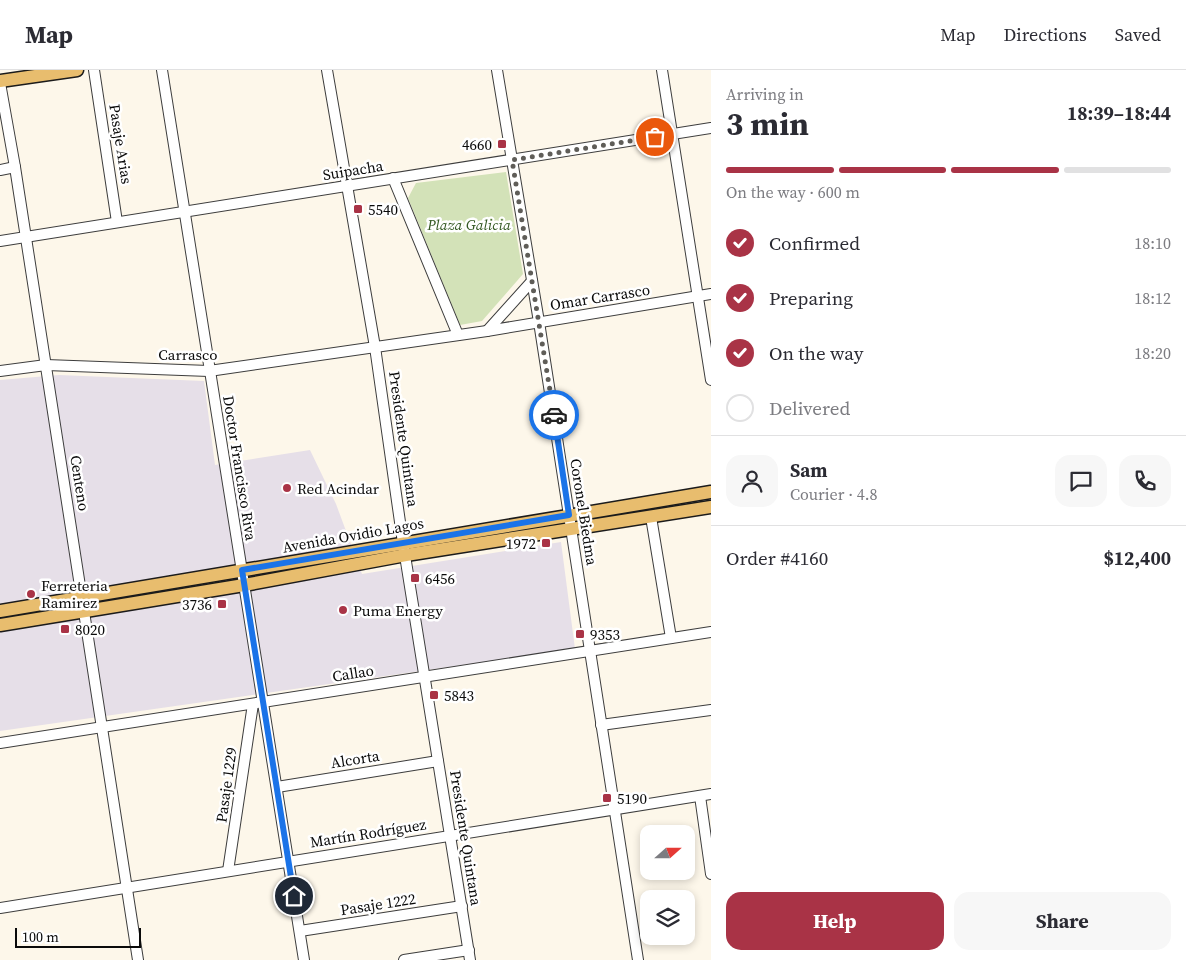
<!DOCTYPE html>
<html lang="en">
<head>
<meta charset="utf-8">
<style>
  body { margin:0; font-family:"Source Serif 4",serif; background:#f7f7f7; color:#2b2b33; height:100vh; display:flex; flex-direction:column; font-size:19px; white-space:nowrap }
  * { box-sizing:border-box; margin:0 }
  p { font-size:16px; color:#7c7c81 }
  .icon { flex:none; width:28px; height:28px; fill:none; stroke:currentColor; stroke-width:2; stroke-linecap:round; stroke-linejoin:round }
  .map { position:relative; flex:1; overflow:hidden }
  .side { display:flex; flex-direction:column; background:#fff; width:475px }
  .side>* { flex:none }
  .needle { width:32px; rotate:69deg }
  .buttons { position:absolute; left:640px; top:755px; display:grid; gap:10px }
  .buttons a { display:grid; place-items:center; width:55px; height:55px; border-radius:10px; background:#fff; box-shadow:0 2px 8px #0003; font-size:25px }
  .scale { position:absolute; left:15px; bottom:12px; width:126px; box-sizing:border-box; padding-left:5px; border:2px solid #0a0a0a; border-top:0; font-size:14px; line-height:18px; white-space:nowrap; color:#0a0a0a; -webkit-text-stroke:4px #fff; paint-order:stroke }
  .pin { position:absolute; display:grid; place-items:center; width:42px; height:42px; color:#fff; margin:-21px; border:2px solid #fff; border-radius:50%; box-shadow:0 1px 5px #0007 }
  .courier { position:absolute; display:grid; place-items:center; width:50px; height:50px; margin:-25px; border:4px solid #1a73e8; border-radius:50%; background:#fff; color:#222; box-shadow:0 1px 6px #0007 }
  .overview em { font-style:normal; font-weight:700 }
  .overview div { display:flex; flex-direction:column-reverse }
  .overview { display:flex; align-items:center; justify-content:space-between; height:85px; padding:0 15px }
  h1 { font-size:32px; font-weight:700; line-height:38px }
  .bar { display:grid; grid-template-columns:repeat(4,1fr); gap:8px 5px; align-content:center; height:60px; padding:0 15px }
  .bar i { height:6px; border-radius:4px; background:#e1e1e2 }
  .bar .active { background:#a93346 }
  .bar p { grid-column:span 4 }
  .line { display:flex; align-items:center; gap:12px; padding:0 15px; border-top:1px solid #e1e1e2 }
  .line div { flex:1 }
  .round { display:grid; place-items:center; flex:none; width:52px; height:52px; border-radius:15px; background:#f7f7f7 }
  ol { padding:0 15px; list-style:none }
  li { display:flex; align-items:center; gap:15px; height:55px }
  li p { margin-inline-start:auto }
  li .icon { padding:5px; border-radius:50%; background:#a93346; color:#fff; stroke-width:4 }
  li:last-child { color:#7c7c81 }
  li i { width:28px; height:28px; border:2px solid #e1e1e2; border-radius:50% }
  .cta { display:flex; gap:10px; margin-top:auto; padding:10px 15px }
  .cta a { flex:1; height:58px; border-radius:15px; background:#a93346; color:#fff; font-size:20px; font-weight:700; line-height:58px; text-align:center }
  .cta a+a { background:#f7f7f7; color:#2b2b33 }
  header { display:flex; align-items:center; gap:30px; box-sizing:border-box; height:70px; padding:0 25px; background:#fff; border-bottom:1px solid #e1e1e2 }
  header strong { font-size:24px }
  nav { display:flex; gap:28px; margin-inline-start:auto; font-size:18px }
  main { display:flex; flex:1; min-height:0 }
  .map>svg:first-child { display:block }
  .industrial { fill:#e6dfe8 }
  .green { fill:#d3e2b8 }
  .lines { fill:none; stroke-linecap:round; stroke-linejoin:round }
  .minor-casing { stroke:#3d3d3d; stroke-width:12 }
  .major-casing { stroke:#1b1b1b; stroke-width:15 }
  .minor { stroke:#fff; stroke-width:10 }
  .major { stroke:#e8bd6e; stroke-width:12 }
  .done { stroke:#5f5d58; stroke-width:5; stroke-dasharray:0 9 }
  .route { stroke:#1a73e8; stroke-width:6 }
  .poi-dot { fill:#a93346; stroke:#fff; stroke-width:2 }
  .labels { text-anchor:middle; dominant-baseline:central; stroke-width:5; stroke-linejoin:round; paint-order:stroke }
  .street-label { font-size:15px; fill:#0a0a0a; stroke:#fff }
  .poi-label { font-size:15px; fill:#0a0a0a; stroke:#fff; text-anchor:start }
  .park-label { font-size:15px; font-style:italic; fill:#345923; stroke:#fff }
</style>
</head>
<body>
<header>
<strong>Map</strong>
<nav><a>Map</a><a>Directions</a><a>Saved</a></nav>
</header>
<main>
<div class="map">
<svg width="711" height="890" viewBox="0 0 711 890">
  <rect width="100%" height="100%" fill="#fdf7ea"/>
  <path class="industrial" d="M59,305L204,311L215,395L310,380L336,434L362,504L561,472L575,579L0,661V310Z"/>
  <path class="green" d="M506,102L523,204L482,251L460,255L408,128L416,113Z"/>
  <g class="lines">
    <defs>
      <g id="minor">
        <path d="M94,0L117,152"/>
        <path d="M162,0L304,890"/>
        <path d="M327,0L375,277L403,473L470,890"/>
        <path d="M497,0L539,252L638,890"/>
        <path d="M662,0L711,310"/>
        <path d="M0,13L15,97L138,890"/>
        <path d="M0,100L15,97"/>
        <path d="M393,108L458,265"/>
        <path d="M0,171L711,58"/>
        <path d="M487,261L532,211"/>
        <path d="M0,301L46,295L209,301L487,261L711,224"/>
        <path d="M651,447L671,568"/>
        <path d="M601,655L711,640"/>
        <path d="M0,673L711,562"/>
        <path d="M277,717L438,691"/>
        <path d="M700,726L711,804"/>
        <path d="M228,801L253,634"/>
        <path d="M0,838L711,724"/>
        <path d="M300,861L462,836"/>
        <path d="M404,890L469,880"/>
      </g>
      <g id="major">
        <path d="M0,11L77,0"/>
        <path d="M0,541L711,422"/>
        <path d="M0,555L244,515L406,485L711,437"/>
      </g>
    </defs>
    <use href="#minor" class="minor-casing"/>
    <use href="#major" class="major-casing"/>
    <use href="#minor" class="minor"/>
    <use href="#major" class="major"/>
  </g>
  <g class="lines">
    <path class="done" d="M554,345L512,90L655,67"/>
    <path class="route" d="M294,826L242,500L569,445L554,345"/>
  </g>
  <g class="poi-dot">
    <rect x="497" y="69" width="10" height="10" rx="2.5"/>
    <rect x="353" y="134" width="10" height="10" rx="2.5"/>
    <circle cx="287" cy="418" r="5"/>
    <rect x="541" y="468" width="10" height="10" rx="2.5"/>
    <rect x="410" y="503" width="10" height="10" rx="2.5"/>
    <circle cx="31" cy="524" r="5"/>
    <rect x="217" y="529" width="10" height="10" rx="2.5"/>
    <circle cx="343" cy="540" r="5"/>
    <rect x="60" y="554" width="10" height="10" rx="2.5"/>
    <rect x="575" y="559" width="10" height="10" rx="2.5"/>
    <rect x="429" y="620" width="10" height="10" rx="2.5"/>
    <rect x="602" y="723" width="10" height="10" rx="2.5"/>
  </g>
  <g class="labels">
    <g class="street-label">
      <text transform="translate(121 74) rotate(81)">Pasaje Arias</text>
      <text transform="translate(353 100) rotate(-9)">Suipacha</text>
      <text transform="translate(600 227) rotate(-9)">Omar Carrasco</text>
      <text x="188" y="284">Carrasco</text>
      <text transform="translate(404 369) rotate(82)">Presidente Quintana</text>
      <text transform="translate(240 398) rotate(81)">Doctor Francisco Riva</text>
      <text transform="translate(80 413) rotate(81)">Centeno</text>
      <text transform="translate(584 442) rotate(81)">Coronel Biedma</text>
      <text transform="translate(353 465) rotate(-10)">Avenida Ovidio Lagos</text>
      <text transform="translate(353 603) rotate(-9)">Callao</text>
      <text transform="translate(355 689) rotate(-9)">Alcorta</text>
      <text transform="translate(226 715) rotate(-82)">Pasaje 1229</text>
      <text transform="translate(368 763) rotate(-9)">Martín Rodríguez</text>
      <text transform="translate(466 768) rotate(81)">Presidente Quintana</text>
      <text transform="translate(378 834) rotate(-9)">Pasaje 1222</text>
    </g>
    <g class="poi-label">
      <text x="492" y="74" text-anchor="end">4660</text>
      <text x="368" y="139">5540</text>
      <text x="297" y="418">Red Acindar</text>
      <text x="536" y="473" text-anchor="end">1972</text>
      <text x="425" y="508">6456</text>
      <text x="41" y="515">Ferreteria<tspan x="41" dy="17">Ramirez</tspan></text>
      <text x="212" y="534" text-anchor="end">3736</text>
      <text x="353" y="540">Puma Energy</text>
      <text x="75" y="559">8020</text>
      <text x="590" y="564">9353</text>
      <text x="444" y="625">5843</text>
      <text x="617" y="728">5190</text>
    </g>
    <g class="park-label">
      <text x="469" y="154">Plaza Galicia</text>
    </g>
  </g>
</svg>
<div class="buttons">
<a><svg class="needle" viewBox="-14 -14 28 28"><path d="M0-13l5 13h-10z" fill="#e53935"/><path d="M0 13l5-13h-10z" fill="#7c7c81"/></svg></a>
<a><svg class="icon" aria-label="layers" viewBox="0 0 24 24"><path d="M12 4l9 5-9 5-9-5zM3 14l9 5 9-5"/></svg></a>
</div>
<div class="scale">100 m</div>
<div class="pin" style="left:655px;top:67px;background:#ea580c"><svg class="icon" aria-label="bag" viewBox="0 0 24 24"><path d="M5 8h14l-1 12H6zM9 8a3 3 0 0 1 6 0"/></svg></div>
<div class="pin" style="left:294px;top:826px;background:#1f2937"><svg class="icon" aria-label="home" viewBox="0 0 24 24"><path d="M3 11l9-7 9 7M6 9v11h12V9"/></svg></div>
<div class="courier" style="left:554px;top:345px"><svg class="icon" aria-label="car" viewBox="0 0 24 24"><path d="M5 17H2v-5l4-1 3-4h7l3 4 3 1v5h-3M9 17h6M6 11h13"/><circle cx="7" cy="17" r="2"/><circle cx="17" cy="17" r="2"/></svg></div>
</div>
<section class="side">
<div class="overview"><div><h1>3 min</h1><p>Arriving in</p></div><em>18:39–18:44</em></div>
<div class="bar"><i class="active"></i><i class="active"></i><i class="active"></i><i></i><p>On the way · 600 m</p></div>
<ol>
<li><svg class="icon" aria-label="check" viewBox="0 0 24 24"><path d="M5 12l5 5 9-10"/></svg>Confirmed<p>18:10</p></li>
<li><svg class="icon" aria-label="check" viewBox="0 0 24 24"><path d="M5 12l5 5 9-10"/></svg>Preparing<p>18:12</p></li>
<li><svg class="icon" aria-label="check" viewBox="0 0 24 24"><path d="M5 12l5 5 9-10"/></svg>On the way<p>18:20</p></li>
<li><i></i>Delivered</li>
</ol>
<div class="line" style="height:90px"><a class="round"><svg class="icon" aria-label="person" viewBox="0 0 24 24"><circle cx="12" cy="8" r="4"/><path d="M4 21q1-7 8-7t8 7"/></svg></a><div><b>Sam</b><p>Courier · 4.8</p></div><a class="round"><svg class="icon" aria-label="chat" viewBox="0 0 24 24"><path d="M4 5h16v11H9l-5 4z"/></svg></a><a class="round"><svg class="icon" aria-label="phone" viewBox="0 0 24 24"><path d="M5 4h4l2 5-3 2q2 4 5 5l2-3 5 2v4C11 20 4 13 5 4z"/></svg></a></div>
<div class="line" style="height:65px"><div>Order #4160</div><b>$12,400</b></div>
<div class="cta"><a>Help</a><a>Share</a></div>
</section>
</main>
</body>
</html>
